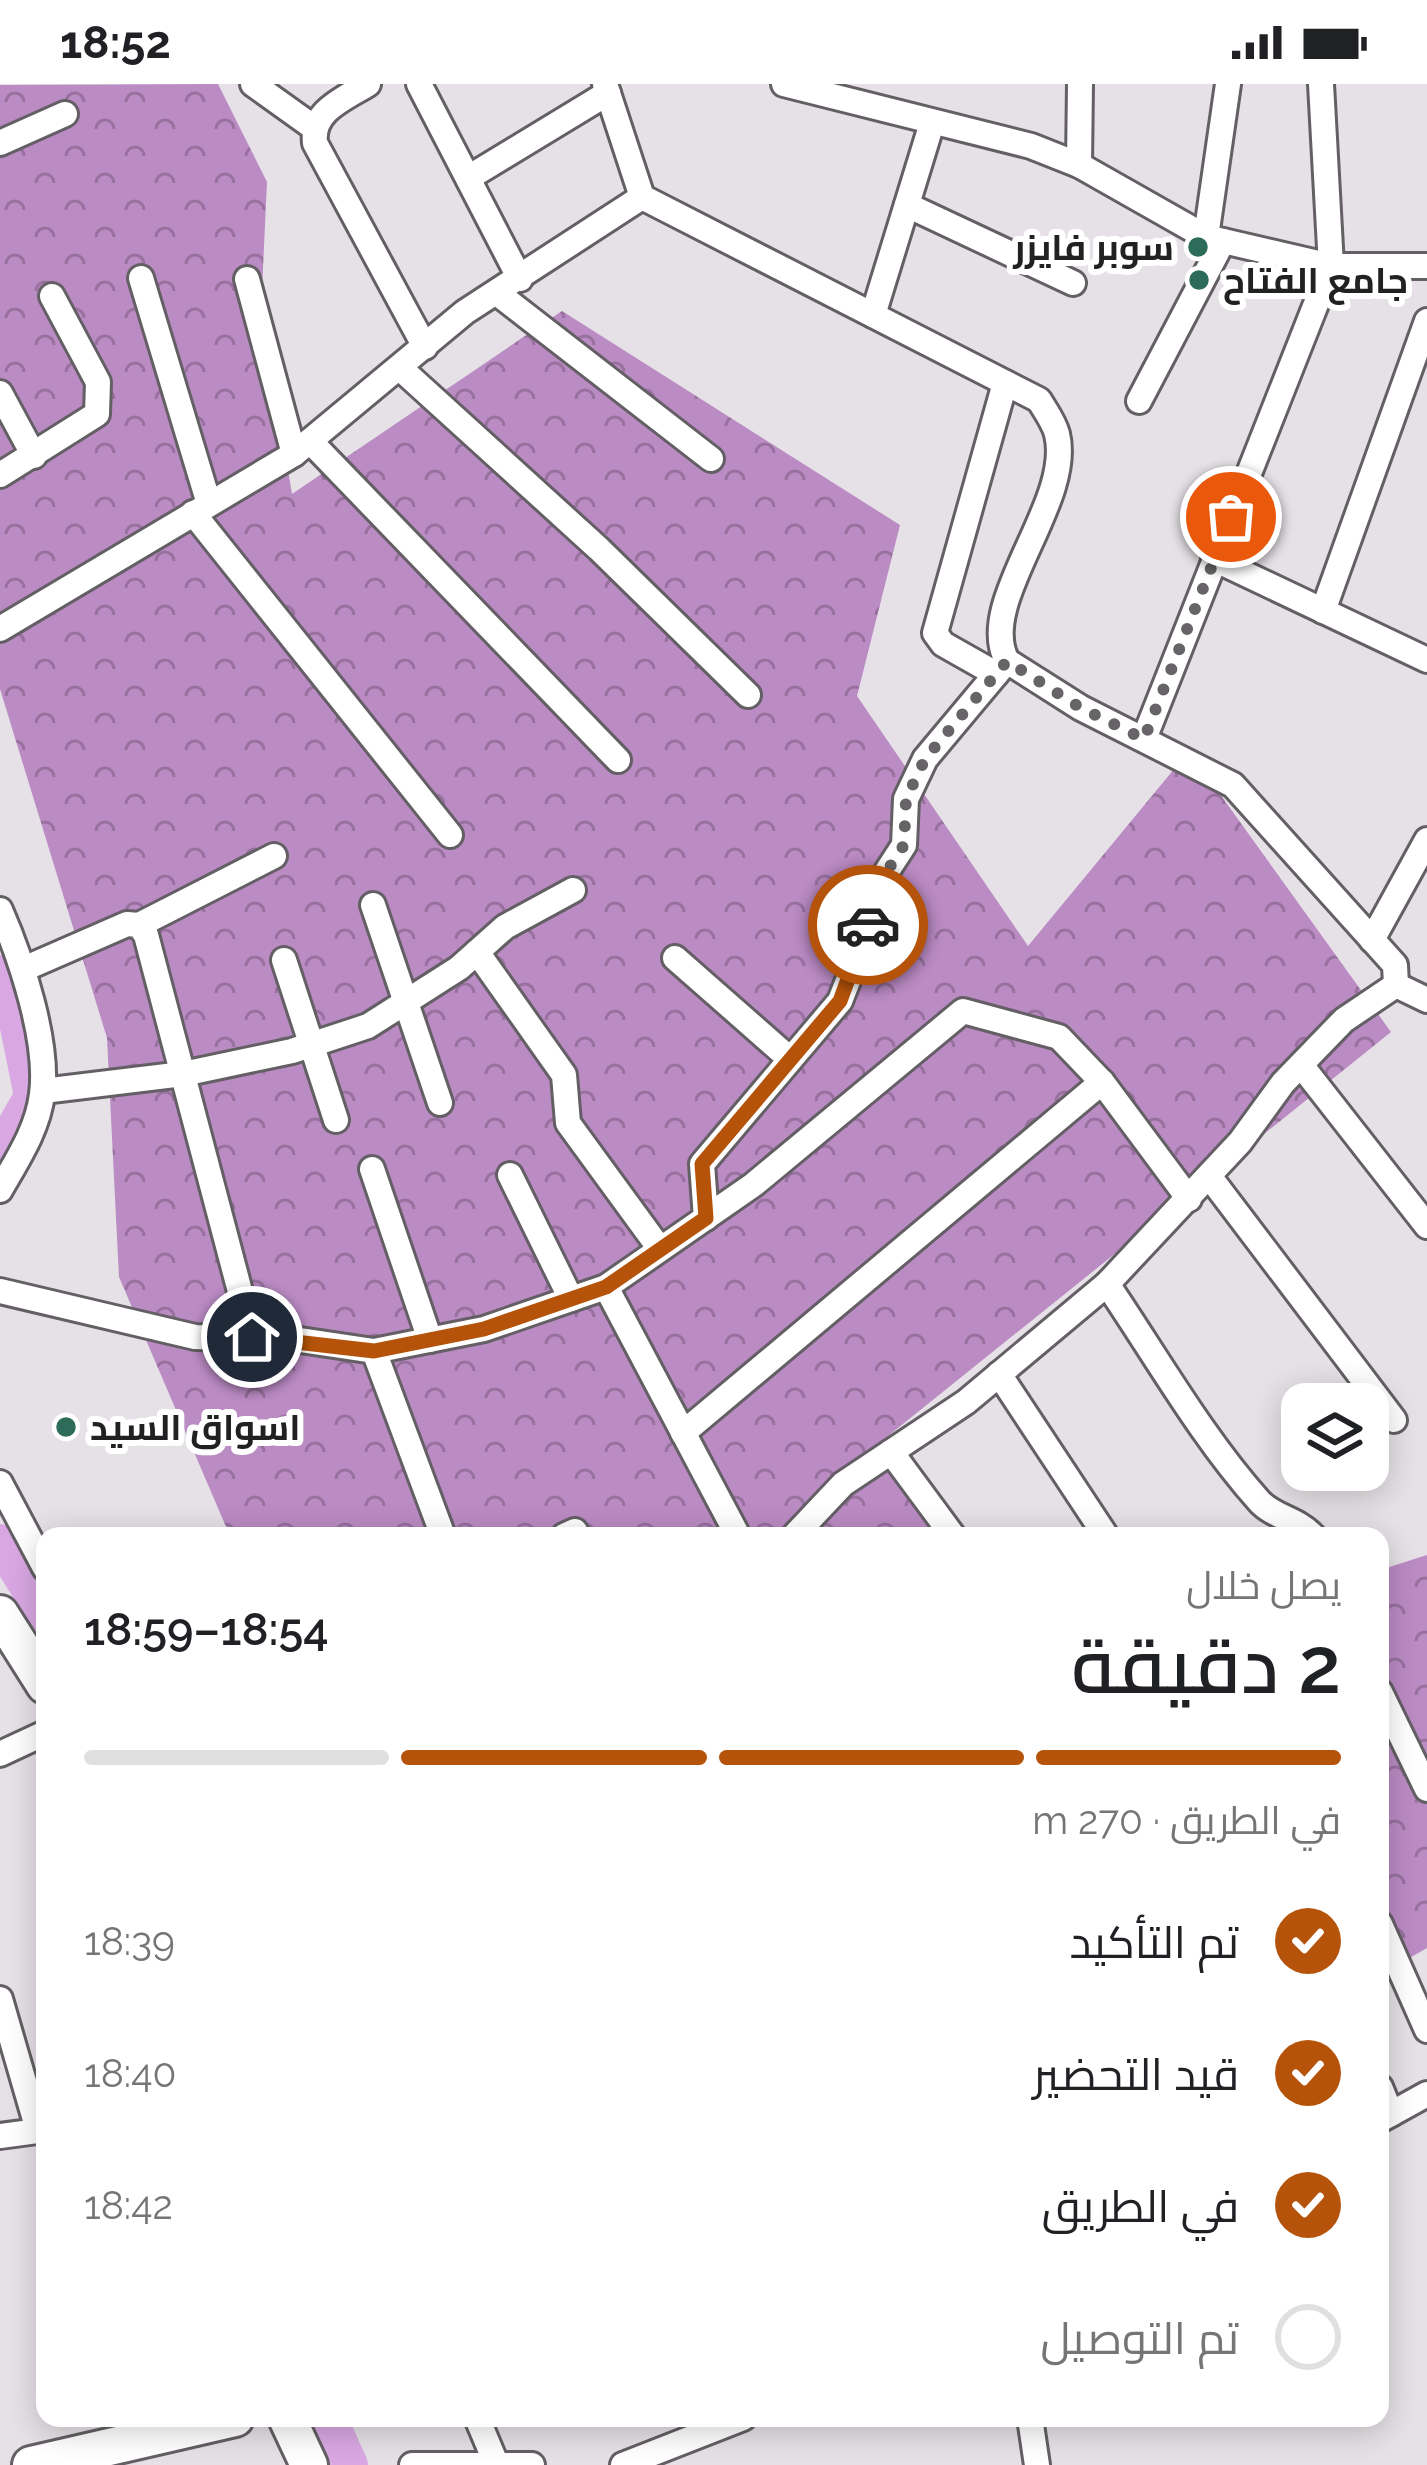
<!DOCTYPE html>
<html lang="ar">
<head>
<meta charset="utf-8">
<style>
  body { margin:0; font-family:Raleway,Cairo,sans-serif; background:#f2f2f2; color:#202124; direction:rtl; height:100vh; display:flex; flex-direction:column; font-size:45px; white-space:nowrap }
  * { box-sizing:border-box; margin:0 }
  p { font-size:39px; color:#757577 }
  .icon { flex:none; width:66px; height:66px; fill:none; stroke:currentColor; stroke-width:2; stroke-linecap:round; stroke-linejoin:round }
  .map { position:relative; flex:1; overflow:hidden; direction:ltr }
  .side { position:absolute; left:36px; top:1443px; width:1353px; height:900px; display:flex; flex-direction:column; background:#fff; border-radius:24px; box-shadow:0 6px 30px #0003; direction:rtl }
  .side>* { flex:none }
  .controls { position:absolute; left:1281px; top:1299px; display:grid; gap:24px }
  .controls a { display:grid; place-items:center; width:108px; height:108px; border-radius:24px; background:#fff; box-shadow:0 6px 30px #0003; font-size:60px }
  .pin { position:absolute; display:grid; place-items:center; width:102px; height:102px; color:#fff; margin:-51px; border:6px solid #fff; border-radius:50%; box-shadow:0 3px 12px #0007 }
  .courier { position:absolute; display:grid; place-items:center; width:120px; height:120px; margin:-60px; border:9px solid #b45309; border-radius:50%; background:#fff; color:#222; box-shadow:0 3px 15px #0007 }
  .overview em { font-style:normal; font-weight:600 }
  .overview div { display:flex; flex-direction:column-reverse }
  .overview { display:flex; align-items:center; justify-content:space-between; height:204px; padding:0 48px }
  h1 { font-size:78px; font-weight:600; line-height:90px }
  .bar { display:grid; grid-template-columns:repeat(4,1fr); gap:18px 12px; align-content:center; height:144px; padding:0 48px }
  .bar i { height:15px; border-radius:9px; background:#e0e0e0 }
  .bar .current { background:#b45309 }
  .bar p { grid-column:span 4 }
  ol { padding:0 48px; list-style:none }
  li { display:flex; align-items:center; gap:36px; height:132px }
  li p { margin-inline-start:auto }
  li .icon { padding:12px; border-radius:50%; background:#b45309; color:#fff; stroke-width:4 }
  li:last-child { color:#757577 }
  li i { width:66px; height:66px; border:6px solid #e0e0e0; border-radius:50% }
  .status { display:flex; justify-content:space-between; align-items:center; height:84px; padding:0 60px; background:#fff; direction:ltr }
  .status svg { height:33px; fill:currentColor }
  .map>svg:first-child { display:block }
  .forest { fill:url(#forest-crowns) }
  .lines { fill:none; stroke-linecap:round; stroke-linejoin:round }
  .river { stroke:#d9a8e3; stroke-width:36 }
  .street-casing { stroke:#635f64; stroke-width:30 }
  .secondary-casing { stroke:#635f64; stroke-width:42 }
  .street { stroke:#fff; stroke-width:24 }
  .secondary { stroke:#fff; stroke-width:36 }
  .done { stroke:#666467; stroke-width:12; stroke-dasharray:0 21.6 }
  .route { stroke:#b45309; stroke-width:15 }
  .poi-dot { fill:#2d6c59; stroke:#fff; stroke-width:4.5 }
  .labels { text-anchor:middle; dominant-baseline:central; stroke-width:12; stroke-linejoin:round; paint-order:stroke }
  .poi-label { font-size:36px; font-weight:bold; fill:#212022; stroke:#fff; text-anchor:start }
</style>
</head>
<body>
<div class="status"><b>18:52</b><svg viewBox="0 0 49 12"><path d="M0 12V9h3v3zM5 12V6h3v6zM10 12V3h3v9zM15 12V0h3v12zM26 1h20v11H26zM47 4h2v5h-2z"/></svg></div>
<div class="map">
<svg width="1427" height="2381" viewBox="0 0 1427 2381">
  <defs>
    <pattern id="forest-crowns" width="20" height="18" patternUnits="userSpaceOnUse" patternTransform="scale(3)"><rect width="20" height="18" fill="#bb8bc4"/><path d="M2 6a3 3 0 1 1 6 0M12 15a3 3 0 1 1 6 0" fill="none" stroke="#98719f"/></pattern>
  </defs>
  <rect width="100%" height="100%" fill="#e5e1e6"/>
  <g class="forest">
    <path d="M218,0L267,98L261,227L292,410L562,227L900,441L857,612L1028,862L1189,667L1391,948L888,1352L959,1452H230L119,1193L107,954L0,605V1Z"/>
    <path d="M1427,1471V1864L1380,1891V1486Z"/>
  </g>
  <g class="lines">
    <g class="river">
      <path d="M0,889L15,928L32,1012L0,1069"/>
      <path d="M0,1458L45,1531"/>
      <path d="M329,2334L350,2381"/>
    </g>
    <defs>
      <g id="street">
        <path d="M253,0L313,43"/>
        <path d="M368,0C344,15 311,27 315,59L425,263"/>
        <path d="M419,0L520,195"/>
        <path d="M605,0L642,113L1039,316C1045,326 1054,338 1057,350C1074,419 975,518 1007,577L1081,624L1233,701L1395,881L1396,901L1344,936L1283,999L1240,1058L1107,1200L966,1318L843,1400L794,1452"/>
        <path d="M784,0L1031,62L1079,81L1206,153L1331,182H1427"/>
        <path d="M0,59L65,30"/>
        <path d="M1079,81L1080,0"/>
        <path d="M468,94L608,9"/>
        <path d="M907,121L1073,199"/>
        <path d="M1206,153L1228,0"/>
        <path d="M141,194L209,420"/>
        <path d="M247,195L294,370"/>
        <path d="M497,209L711,375"/>
        <path d="M873,231L932,39"/>
        <path d="M401,285L599,465L748,611"/>
        <path d="M0,309L34,372"/>
        <path d="M1139,317L1223,157"/>
        <path d="M310,357L618,676"/>
        <path d="M0,391L97,330L98,298L52,212"/>
        <path d="M193,429L450,751"/>
        <path d="M1214,475L1427,576"/>
        <path d="M1323,527L1427,237"/>
        <path d="M0,545L294,370L465,228L642,113"/>
        <path d="M996,590L943,560L935,549L1005,299"/>
        <path d="M1144,655L1331,182L1321,0"/>
        <path d="M373,821L440,1019"/>
        <path d="M0,826C21,874 49,958 42,1010C38,1045 17,1076 0,1106"/>
        <path d="M139,841L274,772"/>
        <path d="M1372,856L1427,756"/>
        <path d="M477,868L564,991L568,1039L660,1165"/>
        <path d="M675,874L790,975"/>
        <path d="M284,876L336,1036"/>
        <path d="M26,884L127,840L139,841L146,851L252,1253"/>
        <path d="M1396,901L1427,916"/>
        <path d="M1301,981L1427,1142"/>
        <path d="M43,1007L183,990L292,967L368,942L459,884L505,843L573,806"/>
        <path d="M372,1085L430,1256"/>
        <path d="M510,1091L571,1215"/>
        <path d="M1209,1092L1394,1336"/>
        <path d="M706,1134L702,1080L840,917L866,851L876,804L904,761L906,715L925,675L1007,577"/>
        <path d="M1107,1200C1156,1272 1201,1352 1259,1417C1273,1433 1298,1435 1313,1452"/>
        <path d="M606,1203L738,1452"/>
        <path d="M0,1207L195,1253L300,1256L374,1267L484,1245L606,1203L753,1101L963,927L1059,953L1102,998L1189,1115"/>
        <path d="M374,1267L443,1452"/>
        <path d="M999,1290L1106,1452"/>
        <path d="M683,1349L1102,998"/>
        <path d="M891,1368L953,1452"/>
        <path d="M0,1399L45,1484"/>
        <path d="M564,1452L575,1447"/>
        <path d="M1380,1608L1427,1705"/>
        <path d="M0,1670L45,1649"/>
        <path d="M1380,1840L1427,1946"/>
        <path d="M0,1915L38,2046"/>
        <path d="M1380,2003L1391,2030"/>
        <path d="M1380,2036L1427,2010"/>
        <path d="M0,2052L45,2046"/>
        <path d="M477,2334L495,2377"/>
        <path d="M1030,2334L1037,2381"/>
        <path d="M412,2381H532"/>
        <path d="M623,2381L743,2334"/>
      </g>
      <g id="secondary">
        <path d="M0,1530L45,1601"/>
        <path d="M287,2334L309,2381"/>
        <path d="M31,2381L235,2334"/>
      </g>
    </defs>
    <use href="#street" class="street-casing"/>
    <use href="#secondary" class="secondary-casing"/>
    <use href="#street" class="street"/>
    <use href="#secondary" class="secondary"/>
  </g>
  <g class="lines">
    <path class="done" d="M868,841L876,804L904,761L906,715L925,675L1007,577L1081,624L1144,655L1231,433"/>
    <path class="route" d="M252,1253L374,1267L484,1245L606,1203L706,1134L702,1080L840,917L868,841"/>
  </g>
  <g class="poi-dot">
    <circle cx="1198" cy="163" r="12"/>
    <circle cx="1199" cy="196" r="12"/>
    <circle cx="66" cy="1343" r="12"/>
  </g>
  <g class="labels">
    <g class="poi-label">
      <text x="1174" y="163" text-anchor="end">سوبر فايزر</text>
      <text x="1223" y="196">جامع الفتاح</text>
      <text x="90" y="1343">اسواق السيد</text>
    </g>
  </g>
</svg>
<div class="controls">
<a><svg class="icon" aria-label="layers" viewBox="0 0 24 24"><path d="M12 4l9 5-9 5-9-5zM3 14l9 5 9-5"/></svg></a>
</div>
<div class="pin" style="left:1231px;top:433px;background:#ea580c"><svg class="icon" aria-label="bag" viewBox="0 0 24 24"><path d="M5 8h14l-1 12H6zM9 8a3 3 0 0 1 6 0"/></svg></div>
<div class="pin" style="left:252px;top:1253px;background:#1f2937"><svg class="icon" aria-label="home" viewBox="0 0 24 24"><path d="M3 11l9-7 9 7M6 9v11h12V9"/></svg></div>
<div class="courier" style="left:868px;top:841px"><svg class="icon" aria-label="car" viewBox="0 0 24 24"><path d="M5 17H2v-5l4-1 3-4h7l3 4 3 1v5h-3M9 17h6M6 11h13"/><circle cx="7" cy="17" r="2"/><circle cx="17" cy="17" r="2"/></svg></div>
<section class="side">
<div class="overview"><div><h1>2 دقيقة</h1><p>يصل خلال</p></div><em>18:54–18:59</em></div>
<div class="bar"><i class="current"></i><i class="current"></i><i class="current"></i><i></i><p>في الطريق · 270 m</p></div>
<ol>
<li><svg class="icon" aria-label="check" viewBox="0 0 24 24"><path d="M5 12l5 5 9-10"/></svg>تم التأكيد<p>18:39</p></li>
<li><svg class="icon" aria-label="check" viewBox="0 0 24 24"><path d="M5 12l5 5 9-10"/></svg>قيد التحضير<p>18:40</p></li>
<li><svg class="icon" aria-label="check" viewBox="0 0 24 24"><path d="M5 12l5 5 9-10"/></svg>في الطريق<p>18:42</p></li>
<li><i></i>تم التوصيل</li>
</ol>
</section>
</div>
</body>
</html>
